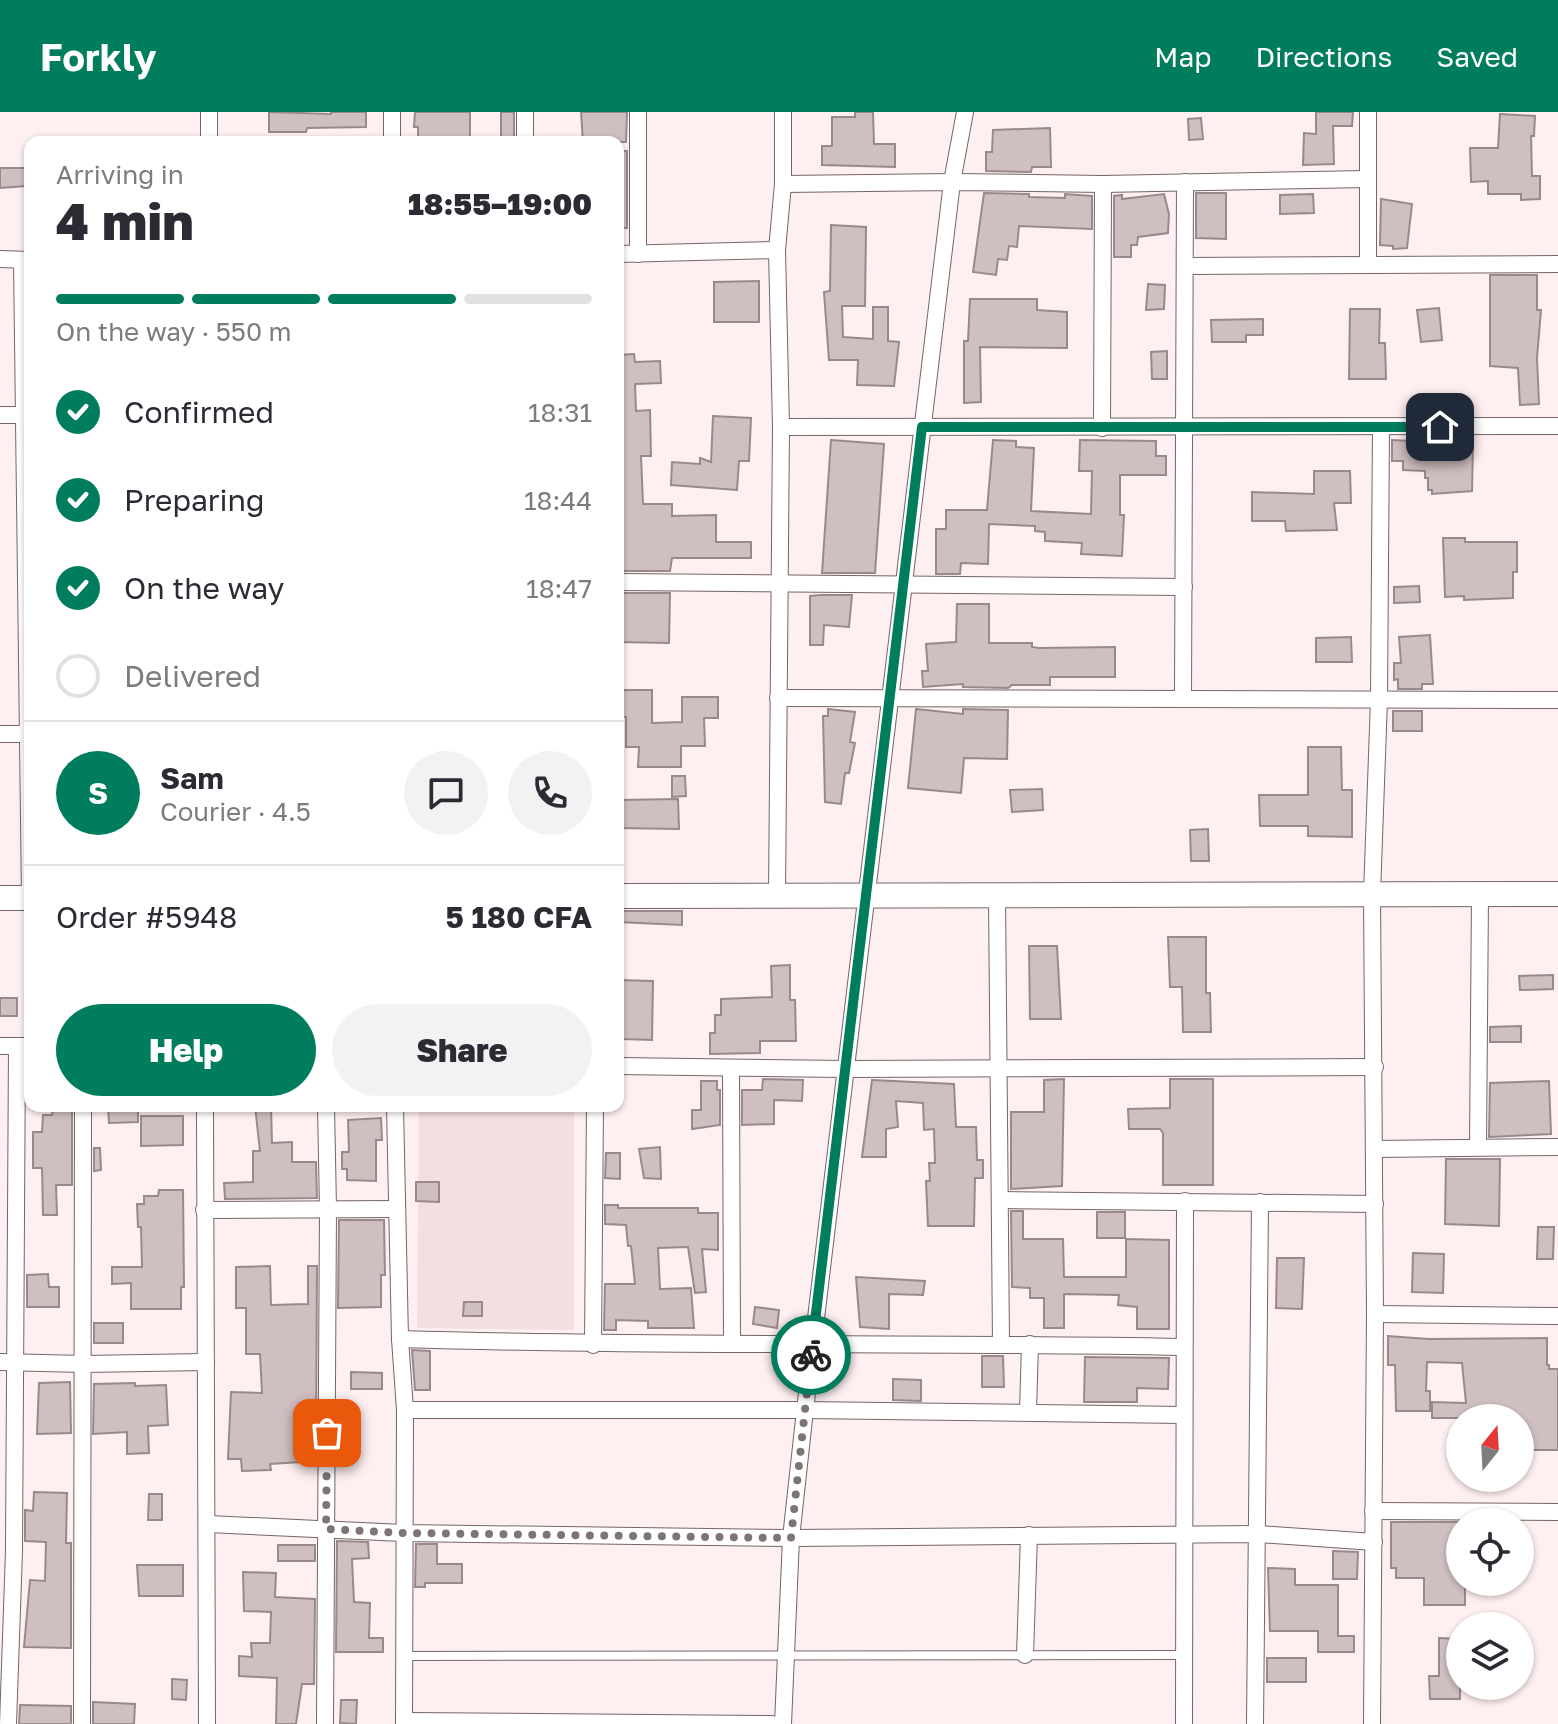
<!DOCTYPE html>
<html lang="en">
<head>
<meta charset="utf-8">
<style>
  body { margin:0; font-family:"Golos Text",sans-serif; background:#f2f2f3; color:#2b2b33; height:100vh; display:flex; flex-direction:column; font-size:30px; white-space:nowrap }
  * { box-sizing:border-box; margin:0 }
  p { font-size:26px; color:#7c7c81 }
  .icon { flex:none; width:44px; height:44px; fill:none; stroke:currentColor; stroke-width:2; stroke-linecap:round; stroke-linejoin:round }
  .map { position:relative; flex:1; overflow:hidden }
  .drawer { position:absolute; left:24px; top:24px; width:600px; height:976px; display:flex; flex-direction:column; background:#fff; border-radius:16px; box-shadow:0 2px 6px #0004 }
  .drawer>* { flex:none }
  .needle { width:52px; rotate:18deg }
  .tools { position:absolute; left:1446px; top:1292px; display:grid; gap:16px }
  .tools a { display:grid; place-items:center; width:88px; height:88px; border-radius:50%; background:#fff; box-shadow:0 2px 6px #0004; font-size:40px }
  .pin { position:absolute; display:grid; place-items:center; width:68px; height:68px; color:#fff; margin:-34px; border-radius:16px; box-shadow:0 4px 12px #0006 }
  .courier { position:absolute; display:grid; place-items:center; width:80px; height:80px; margin:-40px; border:6px solid #007d5d; border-radius:50%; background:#fff; color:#222; box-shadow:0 2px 10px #0007 }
  .headline em { font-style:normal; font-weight:800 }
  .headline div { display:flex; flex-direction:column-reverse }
  .headline { display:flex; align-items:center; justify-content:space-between; height:136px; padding:0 32px }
  h1 { font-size:52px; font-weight:800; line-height:60px }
  .bar { display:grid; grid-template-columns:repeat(4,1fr); gap:12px 8px; align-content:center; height:96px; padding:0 32px }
  .bar i { height:10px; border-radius:6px; background:#e1e1e2 }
  .bar .selected { background:#007d5d }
  .bar p { grid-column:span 4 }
  .line { display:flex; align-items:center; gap:20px; padding:0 32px; border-top:2px solid #e1e1e2 }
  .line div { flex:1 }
  .round { display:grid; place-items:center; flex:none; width:84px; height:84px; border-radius:42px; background:#f2f2f3 }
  ol { padding:0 32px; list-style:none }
  li { display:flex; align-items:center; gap:24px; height:88px }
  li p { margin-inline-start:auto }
  li .icon { padding:8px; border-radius:50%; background:#007d5d; color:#fff; stroke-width:4 }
  li:last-child { color:#7c7c81 }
  li i { width:44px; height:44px; border:4px solid #e1e1e2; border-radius:50% }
  .primary-button { display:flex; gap:16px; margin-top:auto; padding:16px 32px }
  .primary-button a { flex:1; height:92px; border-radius:48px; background:#007d5d; color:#fff; font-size:32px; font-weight:800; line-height:92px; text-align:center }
  .primary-button a+a { background:#f2f2f3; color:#2b2b33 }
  header { display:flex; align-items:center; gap:48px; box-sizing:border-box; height:112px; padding:0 40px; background:#007d5d; color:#fff }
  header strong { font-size:38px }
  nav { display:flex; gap:44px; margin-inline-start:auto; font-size:28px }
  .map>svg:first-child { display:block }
  .built { fill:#f4dfe0 }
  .building { fill:#d0bfc0; stroke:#9a898a; stroke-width:2 }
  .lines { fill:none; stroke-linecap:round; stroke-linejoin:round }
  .lane-casing { stroke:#756566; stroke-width:10 }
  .street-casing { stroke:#756566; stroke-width:18 }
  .secondary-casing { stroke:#756566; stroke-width:26 }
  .lane { stroke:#fff; stroke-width:8 }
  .street { stroke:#fff; stroke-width:16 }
  .secondary { stroke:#fff; stroke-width:24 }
  .done { stroke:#7e7475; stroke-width:8; stroke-dasharray:0 14.4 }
  .route { stroke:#007d5d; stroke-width:10 }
</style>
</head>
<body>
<header>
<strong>Forkly</strong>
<nav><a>Map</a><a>Directions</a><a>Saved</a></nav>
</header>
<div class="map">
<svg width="1558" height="1612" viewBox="0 0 1558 1612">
  <rect width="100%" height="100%" fill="#feeff0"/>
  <path class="built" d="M419,994H574V1218L417,1216Z"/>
  <g class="building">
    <path d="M269,0L331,2V0H366V15L307,16L306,20H269Z"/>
    <path d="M415,0H470V30H418V15H414Z"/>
    <rect x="501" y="0" width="13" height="30"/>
    <path d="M581,0H627L626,30H583Z"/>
    <path d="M855,0H873L874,32H895V55L822,53V34H832V5H855Z"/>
    <path d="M1316,0H1353L1352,14H1333L1334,52L1303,53L1304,21L1316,22Z"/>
    <path d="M1500,2L1535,4L1534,24H1531L1532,64H1540V87L1521,88V82H1488V69L1471,70L1470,36H1498Z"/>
    <path d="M1201,6L1203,27L1189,28L1188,7Z"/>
    <path d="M1050,16L1051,55H1032L1031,60L986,59V40H992L993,18Z"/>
    <rect x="618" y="39" width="9" height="77"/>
    <path d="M0,56H26V74L0,76Z"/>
    <path d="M984,81L1029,82V85L1065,86V82L1092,84V117L1019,114L1017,135L1009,134L1007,148L998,147L996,163L973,160Z"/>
    <path d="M1196,81H1226V127L1196,126Z"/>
    <path d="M1164,82L1169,102L1168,121L1138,125L1137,133H1131V145H1114V84L1122,83V87Z"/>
    <path d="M1313,82L1314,101L1280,102V83Z"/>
    <path d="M1381,87L1412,92L1407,136L1393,137V134L1380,133Z"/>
    <path d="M831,113L866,115L865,194H842L843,225L873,227V195H888V229L899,230L894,274L857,273L858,248H829L824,180L830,179Z"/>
    <path d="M1490,163H1537V198H1541L1537,246L1539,292L1520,293L1518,256L1490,254Z"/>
    <path d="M759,169V210H714V170Z"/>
    <path d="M1148,172L1165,173L1164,197L1146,198Z"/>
    <path d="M970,187H1037V198L1067,200V236L980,235L981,290L964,291V229H968Z"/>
    <path d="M1439,196L1442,228L1421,230L1417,198Z"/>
    <path d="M1350,197H1380L1379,231H1385L1386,267H1349Z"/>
    <path d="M1263,207V223H1246V230H1212L1211,208Z"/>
    <path d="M1167,239V267H1152L1151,240Z"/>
    <path d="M634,242L635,250L660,249L661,271L635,272L636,299L650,298L651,344H641L643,392H672V404L716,403V430H751V446H672L670,459H618V243Z"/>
    <path d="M713,304L751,306L749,349H739L737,378L671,373L672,350L700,352V346L711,350Z"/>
    <path d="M831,328L884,332L875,461H822Z"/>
    <path d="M993,328L1016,329V335L1034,336L1031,399L1091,402L1092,359H1079L1080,328L1156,329V344H1166V363H1120V403H1124L1122,444L1081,442L1082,431L1045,429V420L1035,419V414L989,412L988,452L961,451L960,462H936V417H946V398H987Z"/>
    <path d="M1392,328L1473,332L1472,379L1432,382V378H1428V366H1425V359L1403,358V349H1392Z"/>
    <path d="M1314,359H1350L1351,391H1334L1337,418L1286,419L1285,409H1252V380L1314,382Z"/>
    <path d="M1443,426H1465V430H1517V460H1513V486L1464,488V484L1445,485Z"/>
    <path d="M1419,474L1420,490L1394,491V475Z"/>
    <path d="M618,481H670L669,531L618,530Z"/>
    <path d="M821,483H852L849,515L824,513L823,533H810V484Z"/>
    <path d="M957,492H989V531H1032V535L1039,536L1115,535V565H1050V573H1012L1008,576L963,575V572L923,575L922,559H928L926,532L956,530Z"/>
    <path d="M1430,523L1433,572H1422V577H1398V567L1394,568V551H1401L1399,525Z"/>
    <path d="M1351,525L1352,550H1316V526Z"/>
    <path d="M618,578H652V611L682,610V585H718V606H704L705,634H681V655H638L639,635H626V605H618Z"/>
    <path d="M828,597L855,600L850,630L855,631L849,661H845L841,692L825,690L823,604H828Z"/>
    <path d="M916,597L963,602V597L1008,598L1007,647L964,646L961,681L908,676Z"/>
    <rect x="1393" y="599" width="29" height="20"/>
    <path d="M1308,635H1341L1342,678H1352V725L1308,724V714H1260L1259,683H1308Z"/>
    <path d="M672,664H685L686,684L672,685Z"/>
    <path d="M1042,677L1043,698L1012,700L1010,678Z"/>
    <path d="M678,687L679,717L618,716V688Z"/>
    <path d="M1208,717L1209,749H1191L1190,718Z"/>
    <path d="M618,799H682V813L618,810Z"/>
    <path d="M1168,825H1206V881H1210L1211,920H1183L1182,875H1170Z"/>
    <path d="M1029,834H1057L1061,907H1030Z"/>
    <path d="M790,853V888H795L796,929H760V941L710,942V921H715V903H721V887L772,885L771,854Z"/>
    <path d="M1553,863V877L1520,878L1519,864Z"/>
    <path d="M618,868L653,869L652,928L622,927V900H618Z"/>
    <rect x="0" y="886" width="17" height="18"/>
    <path d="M1521,914V930H1490V915Z"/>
    <path d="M763,967L803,968L802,989L774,988V1012L742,1013V978H762Z"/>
    <path d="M1064,967L1062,1074L1011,1077V1000H1044V968Z"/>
    <path d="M1170,967H1213V1073H1163V1021L1160,1017H1129L1128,997L1170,996Z"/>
    <path d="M872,968L954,972L956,1015H976L977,1048H983V1066H975L974,1114H928L926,1069H930L929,1051H935L934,1017L924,1018L923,991L896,989L898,1015L886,1017V1045H862Z"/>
    <path d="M701,969H717V978H720V1013L692,1017V998H701Z"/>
    <path d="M1549,969L1551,1022L1489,1025L1490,971Z"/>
    <path d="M53,994L72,995V1073H56L57,1103H43L42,1056H33V1020H42L43,1003H52Z"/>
    <path d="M108,994H138V1010L109,1011Z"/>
    <path d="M255,994H271L272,1031L292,1030V1050H316L317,1086L225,1087L224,1071L253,1070V1039H260Z"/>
    <path d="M141,1004H183V1033L141,1034Z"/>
    <path d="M381,1006L382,1028H376V1069L347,1068V1057H342V1040H349L348,1008Z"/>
    <path d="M660,1035L661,1067L644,1066L639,1037Z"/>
    <path d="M94,1036H100L101,1058L94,1059Z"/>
    <path d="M606,1041H620V1067L605,1066Z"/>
    <path d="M1446,1047H1500L1499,1114L1445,1112Z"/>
    <path d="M416,1070H439V1090L416,1089Z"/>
    <path d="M159,1078H183L184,1175H181V1197H131V1171L112,1172V1155H142L141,1115H138L137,1092H144V1084H158Z"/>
    <path d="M605,1093H618V1096H698V1101H718V1138L702,1137L706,1180L695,1181L688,1135L658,1136L660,1177L691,1176L694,1216H648V1209L616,1208V1218H604L605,1172H635L631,1134H628L626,1113L605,1112Z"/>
    <path d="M1011,1099H1023V1127H1063L1064,1165H1126V1127L1169,1128V1217H1137V1195L1118,1193L1119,1183L1064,1182V1216H1044V1186H1030V1176L1012,1175Z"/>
    <rect x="1097" y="1100" width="28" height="26"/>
    <path d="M339,1108H384L385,1163H381V1195L338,1196Z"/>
    <path d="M1538,1115H1554L1553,1147H1537Z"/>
    <path d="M1413,1141L1444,1142L1443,1181L1412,1180Z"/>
    <path d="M1277,1146H1304L1302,1197L1276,1196Z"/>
    <path d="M270,1154L271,1193L308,1192V1154H317L316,1330H300L301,1350L270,1352L271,1358L242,1359L241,1347H228L231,1280L262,1281L260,1242H246V1196H236V1155Z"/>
    <path d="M48,1162L49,1175H59V1195H27V1163Z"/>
    <path d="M856,1165L925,1169L923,1183L889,1182V1217L860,1215Z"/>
    <path d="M464,1190H482V1204H463Z"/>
    <path d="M755,1195L779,1198L777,1216L753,1212Z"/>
    <rect x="94" y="1211" width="29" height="20"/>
    <path d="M1388,1224L1428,1227L1547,1226V1253H1549V1257H1558V1338H1520V1306H1432V1290L1466,1291L1462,1251L1427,1250L1426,1279H1430V1299H1396L1395,1253H1388Z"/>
    <path d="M412,1238L430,1239V1278H415Z"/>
    <path d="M982,1244H1003L1004,1275H982Z"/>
    <path d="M1085,1245L1169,1246L1168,1277L1137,1276V1290H1084Z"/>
    <path d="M351,1260L382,1261V1277H351Z"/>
    <path d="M893,1267L921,1268V1289L893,1288Z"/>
    <path d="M70,1270L71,1321L37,1322L39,1271Z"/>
    <path d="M135,1271V1274L166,1273L168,1313L148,1314L149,1341L127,1342V1320L93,1322L94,1272Z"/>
    <path d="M34,1380L67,1381L66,1431H71V1536L24,1535L30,1468L45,1469L46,1430L25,1429V1398L33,1399Z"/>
    <path d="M149,1382H162V1408H148Z"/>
    <path d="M1391,1410H1459L1458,1457L1460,1470H1465V1493H1424V1466H1396V1456H1391Z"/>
    <path d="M337,1429L368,1430L369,1446L352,1447L354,1490L370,1491L369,1526H383V1540H336Z"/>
    <path d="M416,1432H437V1452H462V1471H425V1475H415Z"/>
    <rect x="278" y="1433" width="37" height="16"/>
    <path d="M1333,1439L1358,1440L1357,1467H1333Z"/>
    <path d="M137,1453H183V1484H139Z"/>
    <path d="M1268,1456L1295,1457V1473H1338V1524H1354V1540H1318V1519H1270Z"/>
    <path d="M243,1460L276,1461L275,1485L315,1487L314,1572H302L296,1612H276L277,1566L239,1564V1544L252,1545L251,1531H270L271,1500L244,1499Z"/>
    <path d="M1439,1526L1460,1527V1587H1430L1429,1564H1439Z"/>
    <rect x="1267" y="1546" width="39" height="24"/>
    <path d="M172,1567L187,1568L186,1588L172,1587Z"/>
    <path d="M341,1588H357L356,1612L340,1611Z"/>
    <path d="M93,1590L135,1592L134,1612H93Z"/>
    <path d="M20,1593L71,1594V1612H19Z"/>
  </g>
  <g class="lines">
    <defs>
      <path id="lane" d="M404,1544L1184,1543"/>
      <g id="street">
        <path d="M392,0V30"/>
        <path d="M638,0V142"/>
        <path d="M1368,0V153"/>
        <path d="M209,30V0"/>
        <path d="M525,30V0"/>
        <path d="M783,72L952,70L1103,72L1367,67"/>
        <path d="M618,142L777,138"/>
        <path d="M0,147L30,148"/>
        <path d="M22,148L30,786"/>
        <path d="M1185,154L1558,152"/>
        <path d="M0,303H30"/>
        <path d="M781,315L1558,314"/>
        <path d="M1102,316L1103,72"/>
        <path d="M618,470L1184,475"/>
        <path d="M778,586L1558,588"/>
        <path d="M1183,587L1185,70"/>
        <path d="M0,622H30"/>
        <path d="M997,783L1001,1232"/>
        <path d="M777,784L781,315L777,138L783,72V0"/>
        <path d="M0,934H30"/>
        <path d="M618,954L845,957L1375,955"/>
        <path d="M731,956L732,1230"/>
        <path d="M205,994L207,1612"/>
        <path d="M395,994L400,1227L405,1298L404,1612"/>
        <path d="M1478,1035L1480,782"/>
        <path d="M1375,1037L1558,1035"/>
        <path d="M1002,1088L1375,1092"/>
        <path d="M204,1098L397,1097"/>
        <path d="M1375,1202L1558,1204"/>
        <path d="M400,1227C661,1235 922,1230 1183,1235"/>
        <path d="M593,1233L595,994"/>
        <path d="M0,1250L84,1252L206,1250"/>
        <path d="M405,1298H805L1183,1303"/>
        <path d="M1028,1300L1030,1232"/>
        <path d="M1373,1399L1558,1400"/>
        <path d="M208,1412L403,1421L791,1426L1259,1422L1374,1430"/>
        <path d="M1025,1543L1029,1423"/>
        <path d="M405,1609L772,1612"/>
        <path d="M8,1612L14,1439L17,934"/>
        <path d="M82,1612L83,994"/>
        <path d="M325,1612L328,1097L326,994"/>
        <path d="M783,1612L791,1426L805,1298L952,70L965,0"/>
        <path d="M1184,1612L1185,1089"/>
        <path d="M1255,1612L1260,1090"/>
        <path d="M1372,1612L1375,1202L1372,782L1379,588L1381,315"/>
      </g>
      <g id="secondary">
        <path d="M618,784L1558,782"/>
        <path d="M0,786H30"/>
      </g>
    </defs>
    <use href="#lane" class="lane-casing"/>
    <use href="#street" class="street-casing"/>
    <use href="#secondary" class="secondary-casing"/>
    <use href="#lane" class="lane"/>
    <use href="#street" class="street"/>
    <use href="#secondary" class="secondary"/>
  </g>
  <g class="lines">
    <path class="done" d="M327,1321L326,1417L403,1421L791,1426L811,1243"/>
    <path class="route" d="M811,1243L922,315H1440"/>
  </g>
</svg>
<div class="tools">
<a><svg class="needle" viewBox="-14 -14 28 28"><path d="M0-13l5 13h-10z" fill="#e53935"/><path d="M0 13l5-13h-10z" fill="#7c7c81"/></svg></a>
<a><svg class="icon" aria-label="locate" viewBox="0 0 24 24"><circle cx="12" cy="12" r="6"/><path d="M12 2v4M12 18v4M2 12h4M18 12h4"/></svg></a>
<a><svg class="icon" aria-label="layers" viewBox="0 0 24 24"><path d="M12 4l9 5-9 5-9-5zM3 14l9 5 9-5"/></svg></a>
</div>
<div class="pin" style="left:327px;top:1321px;background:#ea580c"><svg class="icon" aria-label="bag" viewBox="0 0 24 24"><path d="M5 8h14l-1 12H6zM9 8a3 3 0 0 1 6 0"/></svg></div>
<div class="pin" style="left:1440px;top:315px;background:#1f2937"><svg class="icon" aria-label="home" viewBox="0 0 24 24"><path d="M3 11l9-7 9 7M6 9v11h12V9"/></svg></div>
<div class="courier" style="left:811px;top:1243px"><svg class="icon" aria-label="bike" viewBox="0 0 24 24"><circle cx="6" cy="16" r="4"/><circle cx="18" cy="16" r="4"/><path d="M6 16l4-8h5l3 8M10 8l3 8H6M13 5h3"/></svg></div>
<section class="drawer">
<div class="headline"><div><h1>4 min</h1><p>Arriving in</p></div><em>18:55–19:00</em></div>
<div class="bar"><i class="selected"></i><i class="selected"></i><i class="selected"></i><i></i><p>On the way · 550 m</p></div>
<ol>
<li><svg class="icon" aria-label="check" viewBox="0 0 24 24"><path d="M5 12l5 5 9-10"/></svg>Confirmed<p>18:31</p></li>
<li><svg class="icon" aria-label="check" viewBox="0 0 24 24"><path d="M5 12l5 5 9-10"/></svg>Preparing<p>18:44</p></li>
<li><svg class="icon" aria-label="check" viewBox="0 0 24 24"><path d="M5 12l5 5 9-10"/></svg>On the way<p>18:47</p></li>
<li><i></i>Delivered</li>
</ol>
<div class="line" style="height:144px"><b class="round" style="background:#007d5d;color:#fff">S</b><div><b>Sam</b><p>Courier · 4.5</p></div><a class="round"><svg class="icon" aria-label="chat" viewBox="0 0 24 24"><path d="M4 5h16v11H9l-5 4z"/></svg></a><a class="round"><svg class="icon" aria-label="phone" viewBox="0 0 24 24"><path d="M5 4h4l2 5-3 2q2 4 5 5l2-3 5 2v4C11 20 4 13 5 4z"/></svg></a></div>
<div class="line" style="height:104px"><div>Order #5948</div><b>5 180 CFA</b></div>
<div class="primary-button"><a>Help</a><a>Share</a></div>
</section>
</div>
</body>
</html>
